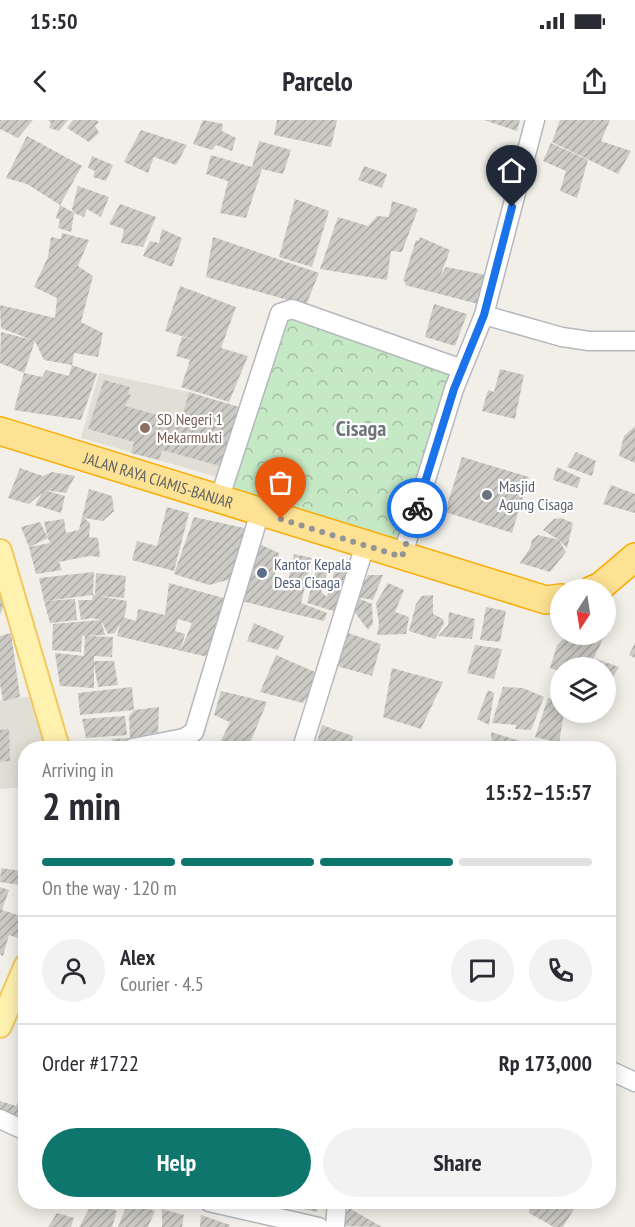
<!DOCTYPE html>
<html lang="en">
<head>
<meta charset="utf-8">
<style>
  body { margin:0; font-family:"PT Sans Narrow",sans-serif; background:#f2f2f3; color:#2b2b33; height:100vh; display:flex; flex-direction:column; font-size:22px; white-space:nowrap }
  * { box-sizing:border-box; margin:0 }
  p { font-size:20px; color:#7c7c81 }
  .icon { flex:none; width:33px; height:33px; fill:none; stroke:currentColor; stroke-width:2; stroke-linecap:round; stroke-linejoin:round }
  .map { position:relative; flex:1; overflow:hidden }
  .details { position:absolute; left:18px; top:621px; width:598px; height:468px; display:flex; flex-direction:column; background:#fff; border-radius:24px; box-shadow:0 3px 15px #0003 }
  .details>* { flex:none }
  .needle { width:39px; rotate:192deg }
  .tools { position:absolute; left:550px; top:459px; display:grid; gap:12px }
  .tools a { display:grid; place-items:center; width:66px; height:66px; border-radius:50%; background:#fff; box-shadow:0 3px 15px #0003; font-size:30px }
  .pin { position:absolute; display:grid; place-items:center; width:51px; height:51px; color:#fff; margin:-62px -26px; border-radius:50% 50% 50% 0; rotate:-45deg; box-shadow:0 0 6px #0007 }
  .pin .icon { rotate:45deg }
  .courier { position:absolute; display:grid; place-items:center; width:60px; height:60px; margin:-30px; border:4px solid #1a73e8; border-radius:50%; background:#fff; color:#222; box-shadow:0 2px 8px #0007 }
  .summary em { font-style:normal; font-weight:700 }
  .summary div { display:flex; flex-direction:column-reverse }
  .summary { display:flex; align-items:center; justify-content:space-between; height:102px; padding:0 24px }
  h1 { font-size:39px; font-weight:700; line-height:45px }
  .bar { display:grid; grid-template-columns:repeat(4,1fr); gap:9px 6px; align-content:center; height:72px; padding:0 24px }
  .bar i { height:8px; border-radius:4px; background:#e1e1e2 }
  .bar .active { background:#0f766e }
  .bar p { grid-column:span 4 }
  .line { display:flex; align-items:center; gap:15px; padding:0 24px; border-top:2px solid #e1e1e2 }
  .line div { flex:1 }
  .round { display:grid; place-items:center; flex:none; width:63px; height:63px; border-radius:32px; background:#f2f2f3 }
  .button { display:flex; gap:12px; margin-top:auto; padding:12px 24px }
  .button a { flex:1; height:69px; border-radius:36px; background:#0f766e; color:#fff; font-size:24px; font-weight:700; line-height:69px; text-align:center }
  .button a+a { background:#f2f2f3; color:#2b2b33 }
  .status { display:flex; justify-content:space-between; align-items:center; height:42px; padding:0 30px; background:#fff; direction:ltr }
  .status svg { height:16px; fill:currentColor }
  header { display:flex; justify-content:space-between; align-items:center; height:78px; padding:0 24px; background:#fff; font-size:27px; font-weight:700 }
  .map>svg:first-child { display:block }
  .education { fill:#e1ded6 }
  .park { fill:url(#park-crowns) }
  .building { fill:url(#building-hatch); fill-rule:evenodd }
  .lines { fill:none; stroke-linecap:round; stroke-linejoin:round }
  .minor-casing { stroke:#b5b8bc; stroke-width:21 }
  .major-casing { stroke:#f2c960; stroke-width:26 }
  .highway-casing { stroke:#f9ab00; stroke-width:30 }
  .minor { stroke:#fff; stroke-width:18 }
  .major { stroke:#fff2af; stroke-width:22 }
  .highway { stroke:#fde293; stroke-width:27 }
  .done { stroke:#929495; stroke-width:6; stroke-dasharray:0 10.8 }
  .route { stroke:#1a73e8; stroke-width:8 }
  .education-dot { fill:#8d6e63; stroke:#fff; stroke-width:2 }
  .worship-dot { fill:#6b7280; stroke:#fff; stroke-width:2 }
  .service-dot { fill:#5c6f8a; stroke:#fff; stroke-width:2 }
  .labels { text-anchor:middle; dominant-baseline:central; stroke-width:4.5; stroke-linejoin:round; paint-order:stroke }
  .education-label { font-size:16px; fill:#785e54; stroke:#fff; text-anchor:start }
  .street-label { font-size:16px; fill:#5f6368; stroke:#fff }
  .worship-label { font-size:16px; fill:#5b616d; stroke:#fff; text-anchor:start }
  .service-label { font-size:16px; fill:#4e5e75; stroke:#fff; text-anchor:start }
  .district-label { font-size:22px; font-weight:bold; fill:#70757a; stroke:#fff }
</style>
</head>
<body>
<div class="status"><b>15:50</b><svg viewBox="0 0 49 12"><path d="M0 12V9h3v3zM5 12V6h3v6zM10 12V3h3v9zM15 12V0h3v12zM26 1h20v11H26zM47 4h2v5h-2z"/></svg></div>
<header><svg class="icon" aria-label="back" viewBox="0 0 24 24"><path d="M15 5l-7 7 7 7"/></svg>Parcelo<svg class="icon" aria-label="share" viewBox="0 0 24 24"><path d="M12 15V3M7 8l5-5 5 5M5 13v7h14v-7"/></svg></header>
<div class="map">
<svg width="635" height="1107" viewBox="0 0 635 1107">
  <defs>
    <pattern id="park-crowns" width="20" height="18" patternUnits="userSpaceOnUse" patternTransform="scale(1.5)"><rect width="20" height="18" fill="#c5e8c5"/><path d="M2 6a3 3 0 1 1 6 0M12 15a3 3 0 1 1 6 0" fill="none" stroke="#a3c0a4"/></pattern>
    <pattern id="building-hatch" width="6" height="6" patternUnits="userSpaceOnUse" patternTransform="scale(1.5)"><rect width="6" height="6" fill="#cccac5"/><path d="M-1 1l2-2M0 6l6-6M5 7l2-2" fill="none" stroke="#a9a8a4"/></pattern>
  </defs>
  <rect width="100%" height="100%" fill="#f1efe8"/>
  <g class="education">
    <path d="M99,253L189,272L232,315L221,358L81,318Z"/>
    <path d="M38,576L51,628H26L25,667L0,669V580Z"/>
  </g>
  <path class="park" d="M286,196L451,252L398,426L226,369Z"/>
  <g class="building">
    <path d="M0,0H33L18,18L0,9Z"/>
    <path d="M48,0H68L59,11L49,8L51,3Z"/>
    <path d="M73,0H96L99,2L95,6L99,13L89,22L67,8Z"/>
    <path d="M203,0L223,4L222,11L236,18L232,31L216,25L212,30L193,24Z"/>
    <path d="M277,0H337L331,27L274,15Z"/>
    <path d="M484,0H520L517,11Z"/>
    <path d="M560,0H610L601,21L631,31L618,54L552,22Z"/>
    <path d="M141,10L187,25L176,45L154,37L148,53L124,42Z"/>
    <path d="M27,16L82,46L60,85L27,64L6,58Z"/>
    <path d="M259,21L291,30L283,54L262,49L246,98L220,93L228,61L206,54L211,35L252,47Z"/>
    <path d="M551,23L588,40L577,78L560,71L566,51L543,41Z"/>
    <path d="M92,36L113,45L106,61L93,57L95,51L88,48Z"/>
    <path d="M364,46L387,54L382,68L358,60Z"/>
    <path d="M78,66L109,77L101,97L87,89L84,97L74,93L71,112L58,108L60,100L56,98L60,85L74,93L72,89Z"/>
    <path d="M295,79L329,91L312,147L279,137Z"/>
    <path d="M392,81L418,89L402,132L391,131L387,160L320,149L338,97L368,106L377,96L389,97Z"/>
    <path d="M120,84L156,97L143,127L121,123L124,109L109,104Z"/>
    <path d="M162,109L182,118L172,147L143,136L150,121L159,123Z"/>
    <path d="M62,113L89,120L78,146L93,156L81,202L103,213L98,237L74,233L72,245L44,240L35,221L24,253L0,243L1,212L32,220L1,208L0,185L55,198L57,178L34,167L48,137L51,117L61,119Z"/>
    <path d="M213,117L319,153L306,185L206,157Z"/>
    <path d="M420,117L450,130L440,157L446,147L492,156L482,185L405,165L406,162L403,161L416,120L419,121Z"/>
    <path d="M180,166L236,187L221,228L248,236L229,282L181,267L190,240L176,236L182,217L198,221L165,211Z"/>
    <path d="M434,184L467,194L455,226L425,217Z"/>
    <path d="M72,245L97,254L81,300L14,290L24,253L42,257L46,250L69,256Z"/>
    <path d="M500,249L524,255L515,299L482,291L488,270L494,272Z"/>
    <path d="M104,260L130,267L128,274L131,275L125,286L207,309L181,301L189,272L239,287L224,347L162,330L159,340L131,333L134,322L88,309Z"/>
    <path d="M635,306V343L619,336L624,316Z"/>
    <path d="M576,332L596,341L592,356L567,347Z"/>
    <path d="M462,337L529,357L512,413L445,392Z"/>
    <path d="M557,347L581,358L577,368L553,360Z"/>
    <path d="M20,348L43,356L42,373L43,356L52,352L75,356L66,373L44,370L65,376L61,393L35,385L42,373L29,384L8,378Z"/>
    <path d="M611,365L635,374V393L603,384Z"/>
    <path d="M89,369L112,376L114,391L103,401L84,398L90,403L89,417L98,418L100,437L89,436L59,442L62,450L36,454L29,427L50,423L48,418L29,427L21,407L40,402L48,418L44,402L64,399L66,413L79,410Z"/>
    <path d="M167,387L189,393L174,451L132,440L137,421L157,426Z"/>
    <path d="M194,397L244,408L247,433L231,459L209,465L174,454Z"/>
    <path d="M561,398L573,403L567,428L559,420L566,432L550,452L520,443L530,428L532,420L538,415L559,420L543,410L554,399Z"/>
    <path d="M257,423L279,433L272,468L286,471L294,434L312,438L301,483L327,493L324,501L241,481Z"/>
    <path d="M319,440L330,444L321,472L327,477L335,449L356,454L340,493L307,483Z"/>
    <path d="M94,452L93,475L44,481L75,479L77,500L50,503L44,481L39,458Z"/>
    <path d="M96,453L126,456L124,478L99,476L127,481L125,495L115,513L108,514L101,500L92,498L81,500L78,480H92L93,475H95Z"/>
    <path d="M368,455H383L373,480L356,477Z"/>
    <path d="M169,463L231,480L208,537L117,516L122,497L136,501L138,489L165,495ZM178,499L192,503L180,532L185,514L175,511Z"/>
    <path d="M388,463L404,470L395,492L409,497L406,514L377,515L379,504L376,483Z"/>
    <path d="M0,470L9,474L0,494Z"/>
    <path d="M433,475V494L443,499L444,504L435,519L409,511L416,484L422,476Z"/>
    <path d="M356,477L372,484L373,504L368,510L353,490Z"/>
    <path d="M486,487L506,491L500,522L480,520Z"/>
    <path d="M449,492L475,499L472,519L438,516L448,505Z"/>
    <path d="M101,500L105,515L82,516L81,532L52,530L53,504Z"/>
    <path d="M254,503L284,516L278,530L247,521Z"/>
    <path d="M11,513L20,577L3,581L0,564V516Z"/>
    <path d="M348,513L381,524L372,556L337,546Z"/>
    <path d="M569,514L605,515L589,548H561V552L550,548L557,525Z"/>
    <path d="M85,516L113,517L112,537L94,536V541H114L118,565L98,567L94,544V568L60,566L55,533L84,536Z"/>
    <path d="M635,523V538L629,535Z"/>
    <path d="M475,525L502,529L494,559L467,553Z"/>
    <path d="M276,535L322,555L303,583L260,572Z"/>
    <path d="M596,539L619,547L606,568V548H592Z"/>
    <path d="M392,548L443,562L421,609L383,597Z"/>
    <path d="M132,567L134,590L80,595L78,573Z"/>
    <path d="M503,567L523,568L544,577L531,610L515,609L516,605L492,603Z"/>
    <path d="M488,570L494,573L489,605L477,599Z"/>
    <path d="M221,571L267,582L248,628L218,627L230,602L214,595Z"/>
    <path d="M548,578L561,582V592H564L559,623L535,617Z"/>
    <path d="M159,587L158,612L130,618L132,626L114,628L112,619L130,618L129,596L134,590Z"/>
    <path d="M125,596L127,615L86,618L82,599Z"/>
    <path d="M322,605L353,616L350,628H315Z"/>
    <path d="M9,609L10,641L0,642V610Z"/>
    <path d="M491,612L542,628H492Z"/>
    <path d="M609,722L614,724L612,753L609,752Z"/>
    <path d="M1,748L26,752V766L0,762Z"/>
    <path d="M0,767L9,770L2,790L24,797L18,818L9,815L3,836L0,835Z"/>
    <path d="M26,965V1004L0,994V981L16,986Z"/>
    <path d="M93,1082L117,1091L112,1107H79Z"/>
    <path d="M128,1082L155,1091L148,1107H118Z"/>
    <path d="M271,1082H319L317,1092Z"/>
    <path d="M532,1082H567L577,1084L563,1107H554L529,1093Z"/>
    <path d="M349,1088L382,1107L340,1106Z"/>
    <path d="M162,1089L184,1095L182,1107H162Z"/>
    <path d="M57,1093L74,1098L71,1107H48Z"/>
    <path d="M201,1095L230,1105L229,1107H200Z"/>
  </g>
  <g class="lines">
    <defs>
      <g id="minor">
        <path d="M484,195L562,217L589,221H635"/>
        <path d="M219,380L280,193L292,189L462,249"/>
        <path d="M402,437L454,269L484,195L535,0"/>
        <path d="M132,628L184,618L194,612L260,392"/>
        <path d="M302,628L365,425"/>
        <path d="M609,950L635,962"/>
        <path d="M0,999L26,1011"/>
        <path d="M209,1082L319,1107"/>
        <path d="M335,1107L337,1082"/>
      </g>
      <g id="major">
        <path d="M0,431L58,628"/>
        <path d="M0,906L26,845"/>
      </g>
      <g id="highway">
        <path id="s1" d="M0,311L546,480L561,478"/>
        <path d="M592,470L601,466L635,437"/>
      </g>
    </defs>
    <use href="#minor" class="minor-casing"/>
    <use href="#major" class="major-casing"/>
    <use href="#highway" class="highway-casing"/>
    <use href="#minor" class="minor"/>
    <use href="#major" class="major"/>
    <use href="#highway" class="highway"/>
  </g>
  <g class="lines">
    <path class="done" d="M281,399L402,437L417,388"/>
    <path class="route" d="M417,388L454,269L484,195L512,87"/>
  </g>
  <circle class="education-dot" cx="145" cy="308" r="6"/>
  <circle class="worship-dot" cx="487" cy="375" r="6"/>
  <circle class="service-dot" cx="262" cy="453" r="6"/>
  <g class="labels">
    <g class="education-label">
      <text x="157" y="299">SD Negeri 1<tspan x="157" dy="18">Mekarmukti</tspan></text>
    </g>
    <g class="street-label">
      <text stroke="none"><textPath href="#s1" startOffset="166">JALAN RAYA CIAMIS-BANJAR</textPath></text>
    </g>
    <g class="worship-label">
      <text x="499" y="366">Masjid<tspan x="499" dy="18">Agung Cisaga</tspan></text>
    </g>
    <g class="service-label">
      <text x="274" y="444">Kantor Kepala<tspan x="274" dy="18">Desa Cisaga</tspan></text>
    </g>
    <g class="district-label">
      <text x="361" y="308">Cisaga</text>
    </g>
  </g>
</svg>
<div class="tools">
<a><svg class="needle" viewBox="-14 -14 28 28"><path d="M0-13l5 13h-10z" fill="#e53935"/><path d="M0 13l5-13h-10z" fill="#7c7c81"/></svg></a>
<a><svg class="icon" aria-label="layers" viewBox="0 0 24 24"><path d="M12 4l9 5-9 5-9-5zM3 14l9 5 9-5"/></svg></a>
</div>
<div class="pin" style="left:281px;top:399px;background:#ea580c"><svg class="icon" aria-label="bag" viewBox="0 0 24 24"><path d="M5 8h14l-1 12H6zM9 8a3 3 0 0 1 6 0"/></svg></div>
<div class="pin" style="left:512px;top:87px;background:#1f2937"><svg class="icon" aria-label="home" viewBox="0 0 24 24"><path d="M3 11l9-7 9 7M6 9v11h12V9"/></svg></div>
<div class="courier" style="left:417px;top:388px"><svg class="icon" aria-label="bike" viewBox="0 0 24 24"><circle cx="6" cy="16" r="4"/><circle cx="18" cy="16" r="4"/><path d="M6 16l4-8h5l3 8M10 8l3 8H6M13 5h3"/></svg></div>
<section class="details">
<div class="summary"><div><h1>2 min</h1><p>Arriving in</p></div><em>15:52–15:57</em></div>
<div class="bar"><i class="active"></i><i class="active"></i><i class="active"></i><i></i><p>On the way · 120 m</p></div>
<div class="line" style="height:108px"><a class="round"><svg class="icon" aria-label="person" viewBox="0 0 24 24"><circle cx="12" cy="8" r="4"/><path d="M4 21q1-7 8-7t8 7"/></svg></a><div><b>Alex</b><p>Courier · 4.5</p></div><a class="round"><svg class="icon" aria-label="chat" viewBox="0 0 24 24"><path d="M4 5h16v11H9l-5 4z"/></svg></a><a class="round"><svg class="icon" aria-label="phone" viewBox="0 0 24 24"><path d="M5 4h4l2 5-3 2q2 4 5 5l2-3 5 2v4C11 20 4 13 5 4z"/></svg></a></div>
<div class="line" style="height:78px"><div>Order #1722</div><b>Rp 173,000</b></div>
<div class="button"><a>Help</a><a>Share</a></div>
</section>
</div>
</body>
</html>
